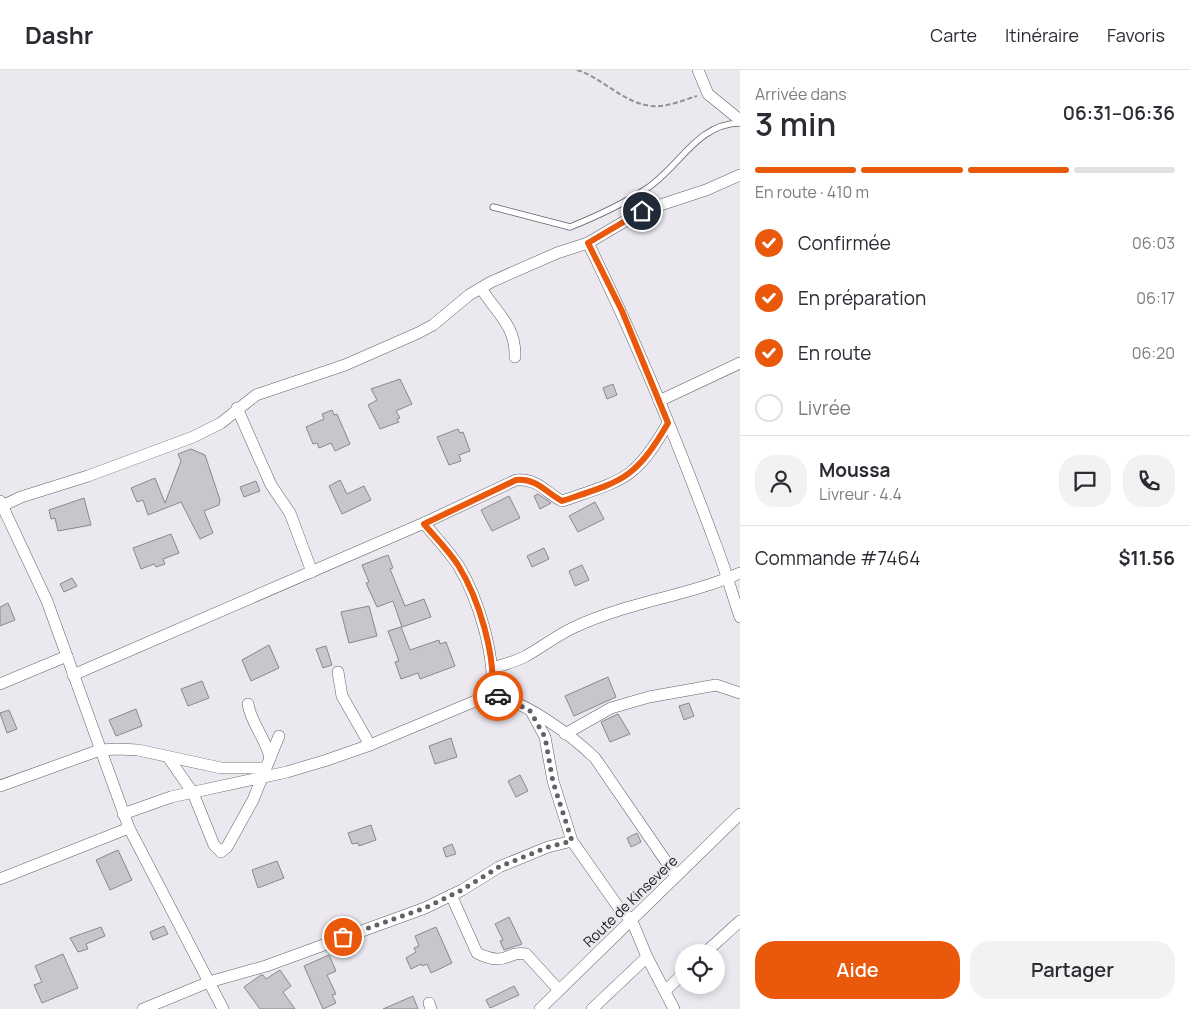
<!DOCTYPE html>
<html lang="fr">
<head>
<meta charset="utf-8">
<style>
  body { margin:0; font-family:Manrope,sans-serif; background:#f2f2f3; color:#2b2b33; height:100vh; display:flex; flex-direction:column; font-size:19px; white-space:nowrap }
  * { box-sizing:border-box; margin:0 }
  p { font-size:16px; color:#7c7c81 }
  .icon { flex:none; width:28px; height:28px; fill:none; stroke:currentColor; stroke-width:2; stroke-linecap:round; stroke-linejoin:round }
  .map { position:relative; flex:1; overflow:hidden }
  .side { display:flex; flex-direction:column; background:#fff; width:450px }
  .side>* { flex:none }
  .tools { position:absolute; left:675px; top:874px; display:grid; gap:10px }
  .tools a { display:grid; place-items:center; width:50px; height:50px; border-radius:50%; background:#fff; box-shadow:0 2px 8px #0003; font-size:25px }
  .pin { position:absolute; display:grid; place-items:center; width:42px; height:42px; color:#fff; margin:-21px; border:2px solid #fff; border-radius:50%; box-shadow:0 1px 5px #0007 }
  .courier { position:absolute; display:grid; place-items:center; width:50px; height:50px; margin:-25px; border:4px solid #ea580c; border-radius:50%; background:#fff; color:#222; box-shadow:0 1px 6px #0007 }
  .summary em { font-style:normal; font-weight:600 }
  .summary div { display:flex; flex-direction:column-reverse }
  .summary { display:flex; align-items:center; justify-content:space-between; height:85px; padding:0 15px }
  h1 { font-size:32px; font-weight:600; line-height:38px }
  .bar { display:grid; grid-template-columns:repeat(4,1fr); gap:8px 5px; align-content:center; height:60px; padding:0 15px }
  .bar i { height:6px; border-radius:4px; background:#e1e1e2 }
  .bar .active { background:#ea580c }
  .bar p { grid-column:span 4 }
  .line { display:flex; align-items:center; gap:12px; padding:0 15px; border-top:1px solid #e1e1e2 }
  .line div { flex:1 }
  .round { display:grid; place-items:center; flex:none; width:52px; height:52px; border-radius:20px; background:#f2f2f3 }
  ol { padding:0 15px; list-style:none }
  li { display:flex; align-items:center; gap:15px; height:55px }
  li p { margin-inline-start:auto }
  li .icon { padding:5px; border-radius:50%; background:#ea580c; color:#fff; stroke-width:4 }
  li:last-child { color:#7c7c81 }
  li i { width:28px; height:28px; border:2px solid #e1e1e2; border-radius:50% }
  .button { display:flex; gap:10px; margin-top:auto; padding:10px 15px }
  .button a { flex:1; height:58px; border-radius:20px; background:#ea580c; color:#fff; font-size:20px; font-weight:600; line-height:58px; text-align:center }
  .button a+a { background:#f2f2f3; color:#2b2b33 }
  header { display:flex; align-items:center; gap:30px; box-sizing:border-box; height:70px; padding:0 25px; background:#fff; border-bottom:1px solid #e1e1e2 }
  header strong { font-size:24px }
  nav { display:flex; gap:28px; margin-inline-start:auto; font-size:18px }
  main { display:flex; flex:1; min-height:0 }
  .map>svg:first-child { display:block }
  .building { fill:#c8c6cc; stroke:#8a888d }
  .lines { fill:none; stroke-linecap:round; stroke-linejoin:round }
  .service-casing { stroke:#615f64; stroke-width:7 }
  .minor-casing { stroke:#615f64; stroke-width:12 }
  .path { stroke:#939196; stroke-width:2; stroke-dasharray:5 2.5; stroke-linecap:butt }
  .service { stroke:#fff; stroke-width:5.5 }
  .minor { stroke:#fff; stroke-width:11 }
  .done { stroke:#626165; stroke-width:5; stroke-dasharray:0 9 }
  .route { stroke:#ea580c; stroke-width:6 }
  .labels { text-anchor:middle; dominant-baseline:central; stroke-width:4; stroke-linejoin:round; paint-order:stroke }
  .street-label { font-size:14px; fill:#19181a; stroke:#ebe9ef }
</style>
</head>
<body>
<header>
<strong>Dashr</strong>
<nav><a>Carte</a><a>Itinéraire</a><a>Favoris</a></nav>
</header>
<main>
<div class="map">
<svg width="740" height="939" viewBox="0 0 740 939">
  <rect width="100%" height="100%" fill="#ebe9ef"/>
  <g class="building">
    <path d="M400,309L412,334L396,341L400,348L397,349L399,352L380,359L368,335L377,330L371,319Z"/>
    <path d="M613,314L617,325L607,329L603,318Z"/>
    <path d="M332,340L334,345L337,344L350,374L335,381L331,373L319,378L317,373L313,374L306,357L324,349L322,344Z"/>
    <path d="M458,359L460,363L463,362L470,381L459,385L461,391L449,395L437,367Z"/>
    <path d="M191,379L205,385L220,430L219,435L204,441L213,463L200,469L181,432L148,445L143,430L137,432L131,418L155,408L165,433L181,391L178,384Z"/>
    <path d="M340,410L347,424L364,416L371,430L342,444L329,416Z"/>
    <path d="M256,411L260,421L244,427L240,417Z"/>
    <path d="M538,424L547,430L551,433L540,439L534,426Z"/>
    <path d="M509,426L520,448L492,461L481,440Z"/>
    <path d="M84,428L91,455L58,461L55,448L51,449L49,440Z"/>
    <path d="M595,432L604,449L578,462L569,446Z"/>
    <path d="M171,464L179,483L163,489L165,494L156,497L154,494L141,499L133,478Z"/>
    <path d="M544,478L549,489L532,497L527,486Z"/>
    <path d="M388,485L393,498L390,499L405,536L424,529L431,547L402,557L393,531L377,537L366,513L369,512L362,495Z"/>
    <path d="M582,495L589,510L575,516L569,501Z"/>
    <path d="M72,508L77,516L64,522L60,514Z"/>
    <path d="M8,533L15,550L0,556V537Z"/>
    <path d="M369,536L377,566L349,573L341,542Z"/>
    <path d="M401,557L410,580L439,570L440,574L446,572L455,596L420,609L418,603L401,609L395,592L399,591L388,561Z"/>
    <path d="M269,575L279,598L251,611L242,590Z"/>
    <path d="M326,576L332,595L323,598L316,579Z"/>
    <path d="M608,607L616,627L574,646L565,626Z"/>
    <path d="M202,611L209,628L188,636L181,619Z"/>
    <path d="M689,633L694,646L684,650L679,636Z"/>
    <path d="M136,639L142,656L116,666L109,650Z"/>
    <path d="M9,640L17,659L7,663L0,643Z"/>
    <path d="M618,644L630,664L610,672L601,652Z"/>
    <path d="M451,668L457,687L435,694L429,676Z"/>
    <path d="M520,705L528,721L516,727L508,711Z"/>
    <path d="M371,755L376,770L359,776L358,773L352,774L348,763Z"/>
    <path d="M637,763L641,772L631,777L627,768Z"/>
    <path d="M452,774L456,784L446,787L443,778Z"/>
    <path d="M118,780L132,810L110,820L96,790Z"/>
    <path d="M277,791L284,808L258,818L252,800Z"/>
    <path d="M509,847L522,874L504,880L500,871L503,870L495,854Z"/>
    <path d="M164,856L168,864L153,870L150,862Z"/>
    <path d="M101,857L105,866L86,874L88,879L78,882L70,868Z"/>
    <path d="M436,857L452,893L431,903L427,894L422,896L421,894L411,899L406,888L416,882L414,878L419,876L415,866Z"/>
    <path d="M63,884L78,918L42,933L34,915L42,912L35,896Z"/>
    <path d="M329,885L336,901L327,905L336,924L332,925L336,933L323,939L304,896Z"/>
    <path d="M280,900L291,916L283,922L295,939H260L244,917L261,905H263L266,909Z"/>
    <path d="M514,916L519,925L490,938L486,930Z"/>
    <path d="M413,926L418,939H383Z"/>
  </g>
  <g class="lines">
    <defs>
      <path id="service" d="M493,137L570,157C595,147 623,134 646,119C680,97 696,54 740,53"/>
      <g id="minor">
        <path d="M698,0L708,24L740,50"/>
        <path d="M588,173C637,272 679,375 717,478C726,501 732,524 740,547"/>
        <path d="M481,218C496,243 516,255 515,287"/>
        <path d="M659,331L740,293"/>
        <path d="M237,338L271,415L290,443L312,502"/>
        <path d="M0,431L47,531L129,758L223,939"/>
        <path d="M0,437L21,427L88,406L193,367L221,353L256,325L345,295L418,263L433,255L469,225L491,212L557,183L588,173L642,141L706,120L740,105"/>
        <path d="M424,453C435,467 448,480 458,495C479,529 495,585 492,624"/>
        <path d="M492,598C503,595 514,592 524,587C543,577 558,564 577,556C629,532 688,526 740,503"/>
        <path d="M338,602L342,626L370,675"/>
        <path d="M73,605L424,453L516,410C538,408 546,423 562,431C623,410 635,411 668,353"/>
        <path d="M0,614L67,586"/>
        <path d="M248,634C251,654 266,668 270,688"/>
        <path d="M532,643L545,667L553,711L572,771L619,838L632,851L647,887L674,939"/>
        <path d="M565,664L611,638L649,627L716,615L740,623"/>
        <path d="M168,687L193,723L214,775L221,782L227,777L253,730L279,666"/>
        <path d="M0,716L100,680L118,679L138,680L221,698H264"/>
        <path d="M123,744L171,727L287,702L327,690L370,675L492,624C527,633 569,663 595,688L676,806"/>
        <path d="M0,809L129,758"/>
        <path d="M451,825L477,883C508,898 506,880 526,884L557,918H560"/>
        <path d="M706,882L740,851"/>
        <path d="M666,920L684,903"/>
        <path d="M429,933L431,939"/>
        <path d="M143,939L209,912L266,896L425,838L462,820L499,797L548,777L572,771"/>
        <path d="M540,939L740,744"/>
        <path d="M592,939L647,887"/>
      </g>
    </defs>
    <use href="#service" class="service-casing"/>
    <use href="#minor" class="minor-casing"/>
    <path class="path" d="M577,0C603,8 623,33 651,36C666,38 683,30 697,26"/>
    <use href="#service" class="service"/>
    <use href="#minor" class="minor"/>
  </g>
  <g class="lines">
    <path class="done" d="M343,867L425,838L462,820L499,797L548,777L572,771L553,712L545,667L530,641L510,630L498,626"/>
    <path class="route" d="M498,626L492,624C496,585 479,529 458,495C448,480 435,467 424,454L516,410C538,408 546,423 562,431C622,411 635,410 668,353L622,241L588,173L642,141"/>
  </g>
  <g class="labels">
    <g class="street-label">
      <text transform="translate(630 831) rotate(-44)">Route de Kinsevere</text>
    </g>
  </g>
</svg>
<div class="tools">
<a><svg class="icon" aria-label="locate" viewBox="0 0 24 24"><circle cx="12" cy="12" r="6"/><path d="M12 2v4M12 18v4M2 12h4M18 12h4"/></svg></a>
</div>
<div class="pin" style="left:343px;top:867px;background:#ea580c"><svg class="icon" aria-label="bag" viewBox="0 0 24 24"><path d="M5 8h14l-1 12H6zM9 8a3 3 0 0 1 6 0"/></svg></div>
<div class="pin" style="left:642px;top:141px;background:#1f2937"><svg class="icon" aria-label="home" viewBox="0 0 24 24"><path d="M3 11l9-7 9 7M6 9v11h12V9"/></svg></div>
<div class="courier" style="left:498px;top:626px"><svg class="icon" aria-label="car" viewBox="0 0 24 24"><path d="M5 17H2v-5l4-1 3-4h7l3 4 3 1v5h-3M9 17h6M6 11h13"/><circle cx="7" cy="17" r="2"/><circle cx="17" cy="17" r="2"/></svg></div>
</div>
<section class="side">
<div class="summary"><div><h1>3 min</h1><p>Arrivée dans</p></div><em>06:31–06:36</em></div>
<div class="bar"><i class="active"></i><i class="active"></i><i class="active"></i><i></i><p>En route · 410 m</p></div>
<ol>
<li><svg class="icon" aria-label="check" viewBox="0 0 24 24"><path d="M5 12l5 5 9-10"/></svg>Confirmée<p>06:03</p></li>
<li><svg class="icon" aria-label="check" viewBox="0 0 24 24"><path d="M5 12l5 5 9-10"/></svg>En préparation<p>06:17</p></li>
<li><svg class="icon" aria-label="check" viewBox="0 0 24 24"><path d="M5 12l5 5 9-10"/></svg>En route<p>06:20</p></li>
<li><i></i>Livrée</li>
</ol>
<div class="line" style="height:90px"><a class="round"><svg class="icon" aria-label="person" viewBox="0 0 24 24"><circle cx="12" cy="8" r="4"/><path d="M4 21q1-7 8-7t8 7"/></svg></a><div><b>Moussa</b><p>Livreur · 4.4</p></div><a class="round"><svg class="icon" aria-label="chat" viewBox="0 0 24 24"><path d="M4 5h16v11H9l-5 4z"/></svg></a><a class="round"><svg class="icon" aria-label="phone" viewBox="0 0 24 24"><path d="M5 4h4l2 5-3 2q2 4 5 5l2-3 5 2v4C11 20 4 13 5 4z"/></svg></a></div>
<div class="line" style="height:65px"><div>Commande #7464</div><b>$11.56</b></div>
<div class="button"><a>Aide</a><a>Partager</a></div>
</section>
</main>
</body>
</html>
